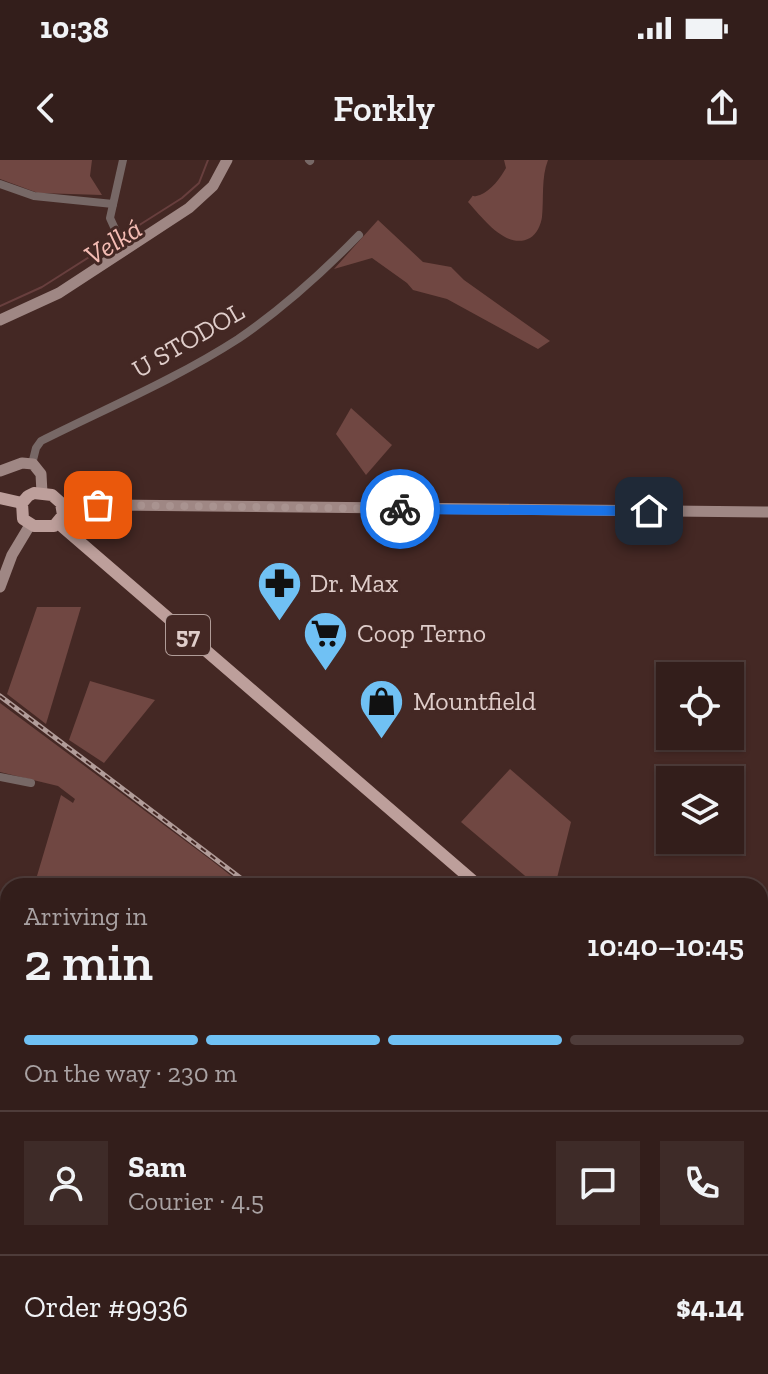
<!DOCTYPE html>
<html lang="en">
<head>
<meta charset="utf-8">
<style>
  body { margin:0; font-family:"Zilla Slab",serif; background:#3e2b28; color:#f1f3f6; height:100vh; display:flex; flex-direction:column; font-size:30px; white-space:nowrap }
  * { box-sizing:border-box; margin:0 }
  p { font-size:26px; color:#a9a2a3 }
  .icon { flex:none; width:44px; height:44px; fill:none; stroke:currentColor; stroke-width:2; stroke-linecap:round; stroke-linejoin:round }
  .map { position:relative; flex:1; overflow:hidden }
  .drawer { position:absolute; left:0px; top:718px; width:768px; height:496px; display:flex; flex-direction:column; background:#331e1b; border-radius:24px 24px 0 0; box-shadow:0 2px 6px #0004,0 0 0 2px #4e3c3a }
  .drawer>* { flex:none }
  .fabs { position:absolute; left:656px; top:502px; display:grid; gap:16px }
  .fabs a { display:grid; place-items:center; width:88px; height:88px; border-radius:0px; background:#331e1b; box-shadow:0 2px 6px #0004,0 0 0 2px #4e3c3a; font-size:40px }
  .pin { position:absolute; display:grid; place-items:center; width:68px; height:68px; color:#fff; margin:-34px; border-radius:16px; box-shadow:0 4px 12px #0006 }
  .courier { position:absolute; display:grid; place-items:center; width:80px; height:80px; margin:-40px; border:6px solid #1a73e8; border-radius:50%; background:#fff; color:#222; box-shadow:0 2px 10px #0007 }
  .overview em { font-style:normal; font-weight:600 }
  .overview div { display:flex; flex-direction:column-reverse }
  .overview { display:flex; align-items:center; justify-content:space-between; height:136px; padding:0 24px }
  h1 { font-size:52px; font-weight:600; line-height:60px }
  .bar { display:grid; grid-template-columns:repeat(4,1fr); gap:12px 8px; align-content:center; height:96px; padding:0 24px }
  .bar i { height:10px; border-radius:6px; background:#4e3c3a }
  .bar .current { background:#70c1f4 }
  .bar p { grid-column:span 4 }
  .line { display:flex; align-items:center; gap:20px; padding:0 24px; border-top:2px solid #4e3c3a }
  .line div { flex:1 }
  .round { display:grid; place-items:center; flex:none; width:84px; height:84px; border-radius:0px; background:#3e2b28 }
  .status { display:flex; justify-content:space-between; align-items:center; height:56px; padding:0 40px; background:#331e1b; direction:ltr }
  .status svg { height:22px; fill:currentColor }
  header { display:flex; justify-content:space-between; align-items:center; height:104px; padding:0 24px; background:#331e1b; font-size:36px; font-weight:600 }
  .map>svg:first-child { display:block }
  .green { fill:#704742 }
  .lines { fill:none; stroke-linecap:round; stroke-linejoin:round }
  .stream { stroke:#683f3e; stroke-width:2 }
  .street { stroke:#776866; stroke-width:8 }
  .secondary { stroke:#9f8784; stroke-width:11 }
  .primary { stroke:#bd9f9b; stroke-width:12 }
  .rail-casing { stroke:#b19c99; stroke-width:5 }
  .rail { stroke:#442824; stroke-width:2; stroke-dasharray:6; stroke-linecap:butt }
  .done { stroke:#a99390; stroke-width:8; stroke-dasharray:0 14.4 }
  .route { stroke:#1a73e8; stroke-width:10 }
  .labels { text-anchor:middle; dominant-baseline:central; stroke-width:6; stroke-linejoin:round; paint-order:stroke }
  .shield { fill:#442824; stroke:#b09c98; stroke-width:2 }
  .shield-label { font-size:24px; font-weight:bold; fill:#dfcdca }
  .street-label { font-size:26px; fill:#dfcdca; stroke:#442824 }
  .poi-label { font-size:26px; fill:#dfcdca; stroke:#442824; text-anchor:start }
  .water-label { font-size:28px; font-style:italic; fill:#f4bcb4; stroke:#442824 }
</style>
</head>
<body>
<div class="status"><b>10:38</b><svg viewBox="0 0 49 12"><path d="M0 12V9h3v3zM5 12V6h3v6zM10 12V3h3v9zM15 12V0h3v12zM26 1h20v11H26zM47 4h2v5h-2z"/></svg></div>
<header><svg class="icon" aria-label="back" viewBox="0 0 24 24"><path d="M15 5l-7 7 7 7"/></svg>Forkly<svg class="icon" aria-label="share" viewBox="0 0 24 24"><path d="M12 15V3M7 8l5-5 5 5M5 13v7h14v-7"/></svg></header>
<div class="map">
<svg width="768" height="1214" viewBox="0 0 768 1214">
  <rect width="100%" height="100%" fill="#442824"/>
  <g class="green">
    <path d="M0,0H92L90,16L102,35L38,33L0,19Z"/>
    <path d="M504,0H548C541,18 544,38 542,57C541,64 537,74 530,78C506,91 481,56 468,42C477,31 468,39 480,35C491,31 501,17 506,8Z"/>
    <path d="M378,60L423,102L451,107L464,120L550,181L538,189L447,139L413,130L407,123L372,98L334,109Z"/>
    <path d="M351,248L392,285L366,315L336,274Z"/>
    <path d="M37,447H81L46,564L7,534Z"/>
    <path d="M90,521L155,540L104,603L69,580Z"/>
    <path d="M0,543L211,700L244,726H34L61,635L73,643L75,639L58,626L0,612Z"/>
    <path d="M510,609L571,662L555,726H537L461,662Z"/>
  </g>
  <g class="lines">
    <g class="stream">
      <path d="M122,76L182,38L199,23L208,0"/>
      <path d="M0,146L42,127L116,80"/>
    </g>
    <g class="street">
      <path d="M123,0L110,58L125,91"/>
      <path d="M309,0L310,1"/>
      <path d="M0,24L34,36L113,44"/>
      <path d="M32,304L36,288L41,281C107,248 176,219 238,179C282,149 322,113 359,75"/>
      <path d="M0,617L31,623"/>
    </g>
    <g class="secondary">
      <path d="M0,160L59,133L189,48L213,26L227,0"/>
      <path d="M0,311L22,303L33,304L41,314L42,333"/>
      <path d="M63,347L114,345L768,352"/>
      <path d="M0,427L12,395L30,365"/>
      <path d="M0,1175L8,1181"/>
      <path d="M41,1206L51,1214"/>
    </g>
    <g class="primary">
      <path d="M34,333L52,335L61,343L63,355L54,366H34L23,359L22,343L28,336Z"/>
      <path d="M0,338L22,343"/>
      <path d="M58,363L479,726"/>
      <path d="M760,970L768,977"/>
    </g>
    <defs>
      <g id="rail">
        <path d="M0,536L251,726"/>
        <path d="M303,1206V1214"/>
        <path d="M380,1206L381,1214"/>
        <path d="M415,1206L419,1214"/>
        <path d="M683,1206L690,1214"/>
      </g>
    </defs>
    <use href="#rail" class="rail-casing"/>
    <use href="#rail" class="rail"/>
  </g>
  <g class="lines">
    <path class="done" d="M98,345L400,349"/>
    <path class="route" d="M400,349L649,351"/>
  </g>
  <defs>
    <symbol id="pharmacy-pin" viewBox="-11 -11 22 30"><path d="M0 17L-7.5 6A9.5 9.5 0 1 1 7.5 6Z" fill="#70c1f4" stroke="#442824"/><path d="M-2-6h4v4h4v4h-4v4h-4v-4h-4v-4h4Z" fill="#111"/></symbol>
    <symbol id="supermarket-pin" viewBox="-11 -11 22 30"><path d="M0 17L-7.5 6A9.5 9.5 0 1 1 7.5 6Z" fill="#70c1f4" stroke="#442824"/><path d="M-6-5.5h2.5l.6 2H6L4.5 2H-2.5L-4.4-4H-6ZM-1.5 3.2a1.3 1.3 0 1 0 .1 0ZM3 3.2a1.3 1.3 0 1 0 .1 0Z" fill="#111"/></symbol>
    <symbol id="shop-pin" viewBox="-11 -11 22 30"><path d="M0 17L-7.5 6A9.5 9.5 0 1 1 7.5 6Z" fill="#70c1f4" stroke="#442824"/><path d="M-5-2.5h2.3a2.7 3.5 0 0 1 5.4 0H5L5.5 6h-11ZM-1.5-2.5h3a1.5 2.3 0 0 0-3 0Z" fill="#111"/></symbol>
  </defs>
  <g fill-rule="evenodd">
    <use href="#pharmacy-pin" x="254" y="398" width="51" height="69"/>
    <use href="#supermarket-pin" x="300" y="448" width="51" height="69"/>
    <use href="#shop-pin" x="356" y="516" width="51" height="69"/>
  </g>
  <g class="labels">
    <rect class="shield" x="166" y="455" width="44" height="40" rx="6"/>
    <g class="shield-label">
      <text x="188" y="475">57</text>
    </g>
    <g class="street-label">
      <text transform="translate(188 180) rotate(-30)">U STODOL</text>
    </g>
    <g class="poi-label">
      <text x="310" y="423">Dr. Max</text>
      <text x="357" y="473">Coop Terno</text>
      <text x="413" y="541">Mountfield</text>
    </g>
    <g class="water-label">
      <text transform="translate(113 82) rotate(-32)">Velká</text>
    </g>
  </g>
</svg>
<div class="fabs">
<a><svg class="icon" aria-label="locate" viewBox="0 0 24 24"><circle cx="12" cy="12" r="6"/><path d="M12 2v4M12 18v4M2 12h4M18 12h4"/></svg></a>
<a><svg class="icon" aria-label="layers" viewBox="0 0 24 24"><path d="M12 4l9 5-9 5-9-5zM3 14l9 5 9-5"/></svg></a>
</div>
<div class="pin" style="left:98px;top:345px;background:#ea580c"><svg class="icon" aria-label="bag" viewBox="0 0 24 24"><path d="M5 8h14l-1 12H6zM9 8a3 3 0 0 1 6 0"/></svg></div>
<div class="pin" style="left:649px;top:351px;background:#1f2937"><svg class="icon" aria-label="home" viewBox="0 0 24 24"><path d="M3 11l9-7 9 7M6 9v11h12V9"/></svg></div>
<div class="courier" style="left:400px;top:349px"><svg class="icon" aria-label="bike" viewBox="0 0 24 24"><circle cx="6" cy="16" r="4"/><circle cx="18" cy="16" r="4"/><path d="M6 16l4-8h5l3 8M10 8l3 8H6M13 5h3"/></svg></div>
<section class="drawer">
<div class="overview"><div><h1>2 min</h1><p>Arriving in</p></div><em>10:40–10:45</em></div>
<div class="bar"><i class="current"></i><i class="current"></i><i class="current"></i><i></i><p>On the way · 230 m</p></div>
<div class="line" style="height:144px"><a class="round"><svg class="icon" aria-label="person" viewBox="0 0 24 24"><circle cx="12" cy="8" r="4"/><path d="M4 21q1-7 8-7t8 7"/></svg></a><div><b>Sam</b><p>Courier · 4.5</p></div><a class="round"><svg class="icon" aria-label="chat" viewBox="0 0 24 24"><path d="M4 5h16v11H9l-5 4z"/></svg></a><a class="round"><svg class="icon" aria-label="phone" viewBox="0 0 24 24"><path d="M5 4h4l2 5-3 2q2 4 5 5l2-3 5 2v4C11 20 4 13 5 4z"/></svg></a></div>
<div class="line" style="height:104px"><div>Order #9936</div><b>$4.14</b></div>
</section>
</div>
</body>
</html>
